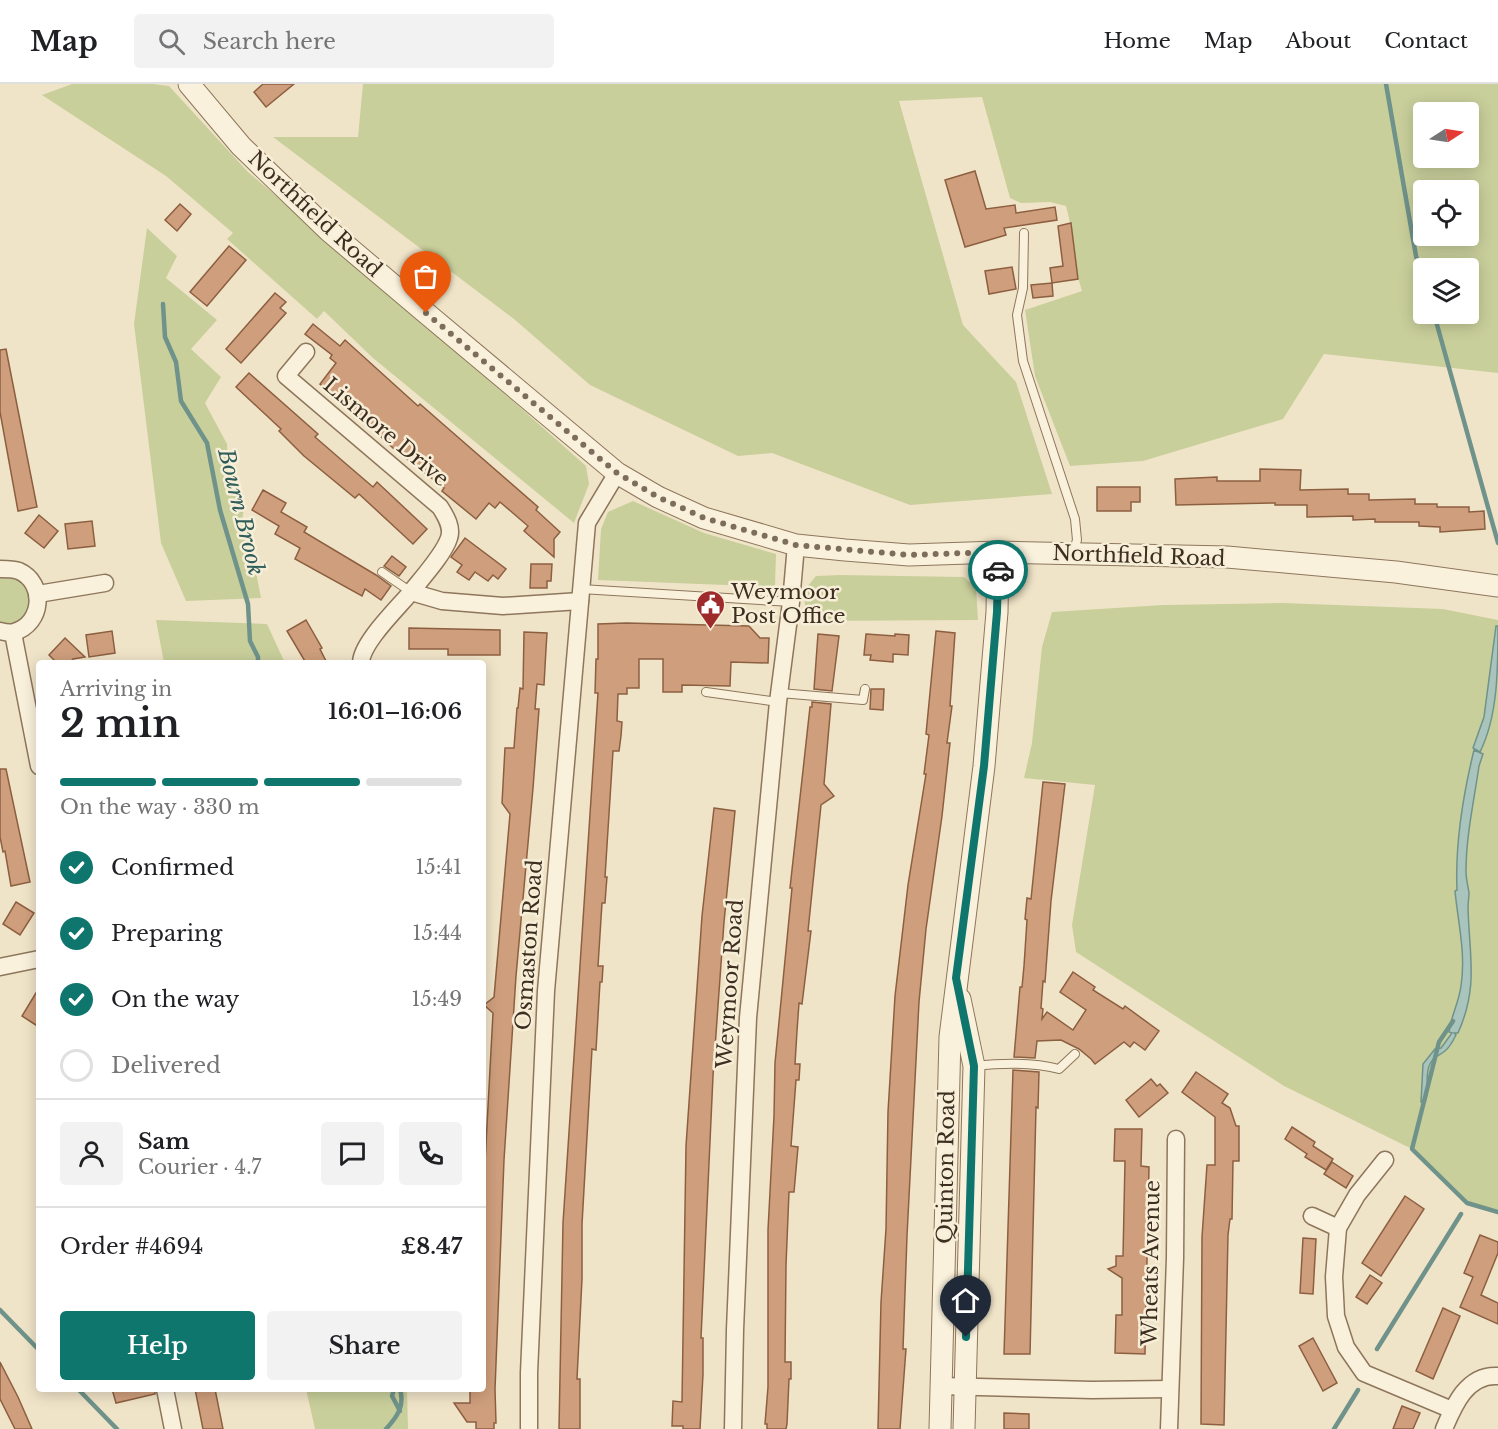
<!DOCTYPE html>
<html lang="en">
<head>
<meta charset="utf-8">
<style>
  body { margin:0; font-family:"Libre Baskerville",serif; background:#f2f2f2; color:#202124; height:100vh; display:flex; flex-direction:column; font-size:22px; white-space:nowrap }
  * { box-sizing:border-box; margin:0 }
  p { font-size:20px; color:#757577 }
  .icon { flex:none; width:33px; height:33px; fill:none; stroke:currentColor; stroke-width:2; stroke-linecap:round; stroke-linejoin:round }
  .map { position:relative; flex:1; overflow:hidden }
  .drawer { position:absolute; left:36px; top:576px; width:450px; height:732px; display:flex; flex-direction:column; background:#fff; border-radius:6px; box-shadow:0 3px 15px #0003 }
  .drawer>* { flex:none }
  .needle { width:39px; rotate:78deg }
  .controls { position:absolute; left:1413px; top:18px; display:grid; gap:12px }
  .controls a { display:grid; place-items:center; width:66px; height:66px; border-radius:6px; background:#fff; box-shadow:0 3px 15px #0003; font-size:30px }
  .pin { position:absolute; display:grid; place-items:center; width:51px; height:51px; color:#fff; margin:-62px -26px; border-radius:50% 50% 50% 0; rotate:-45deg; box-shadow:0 0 6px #0007 }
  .pin .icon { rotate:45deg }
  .courier { position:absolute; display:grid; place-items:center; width:60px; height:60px; margin:-30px; border:4px solid #0f766e; border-radius:50%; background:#fff; color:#222; box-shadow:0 2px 8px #0007 }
  .overview em { font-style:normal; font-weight:600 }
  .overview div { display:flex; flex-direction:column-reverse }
  .overview { display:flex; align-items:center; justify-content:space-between; height:102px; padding:0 24px }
  h1 { font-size:39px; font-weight:600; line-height:45px }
  .bar { display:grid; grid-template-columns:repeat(4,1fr); gap:9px 6px; align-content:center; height:72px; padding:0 24px }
  .bar i { height:8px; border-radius:4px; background:#e0e0e0 }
  .bar .selected { background:#0f766e }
  .bar p { grid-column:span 4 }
  .line { display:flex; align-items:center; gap:15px; padding:0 24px; border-top:2px solid #e0e0e0 }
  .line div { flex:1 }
  .round { display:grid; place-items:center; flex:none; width:63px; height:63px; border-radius:6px; background:#f2f2f2 }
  ol { padding:0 24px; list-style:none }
  li { display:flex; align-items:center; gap:18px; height:66px }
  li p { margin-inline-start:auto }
  li .icon { padding:6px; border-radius:50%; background:#0f766e; color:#fff; stroke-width:4 }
  li:last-child { color:#757577 }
  li i { width:33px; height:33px; border:3px solid #e0e0e0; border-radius:50% }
  .primary-button { display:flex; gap:12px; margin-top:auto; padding:12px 24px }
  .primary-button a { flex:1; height:69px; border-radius:6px; background:#0f766e; color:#fff; font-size:24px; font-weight:600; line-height:69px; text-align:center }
  .primary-button a+a { background:#f2f2f2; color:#202124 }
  header { display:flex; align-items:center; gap:36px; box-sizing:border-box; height:84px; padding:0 30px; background:#fff; border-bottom:2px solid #e0e0e0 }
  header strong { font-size:28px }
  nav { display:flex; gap:33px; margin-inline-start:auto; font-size:21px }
  .search { width:420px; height:54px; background:#f2f2f2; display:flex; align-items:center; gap:15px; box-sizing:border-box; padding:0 21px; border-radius:6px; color:#757577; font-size:22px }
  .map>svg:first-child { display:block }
  .green { fill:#c9cf9b; fill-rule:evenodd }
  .water { fill:#a9c4bc; stroke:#6f938a; stroke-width:1.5 }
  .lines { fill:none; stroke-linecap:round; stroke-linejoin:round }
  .stream { stroke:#6f938a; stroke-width:4.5 }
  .building { fill:#cf9f7d; stroke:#8d5f41; stroke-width:1.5 }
  .service-casing { stroke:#8d765c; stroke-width:10 }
  .minor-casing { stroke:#8d765c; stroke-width:19 }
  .tertiary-casing { stroke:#8d765c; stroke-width:23 }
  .service { stroke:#faf1dc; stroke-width:8 }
  .minor { stroke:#faf1dc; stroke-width:16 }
  .tertiary { stroke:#faf1dc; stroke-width:21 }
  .done { stroke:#7c6e5b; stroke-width:6; stroke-dasharray:0 10.8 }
  .route { stroke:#0f766e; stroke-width:8 }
  .labels { text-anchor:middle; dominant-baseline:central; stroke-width:5; stroke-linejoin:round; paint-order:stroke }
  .street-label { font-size:21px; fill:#3d2e20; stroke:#f7eed8 }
  .poi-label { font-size:21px; fill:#3d2e20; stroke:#f7eed8; text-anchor:start }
  .water-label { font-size:22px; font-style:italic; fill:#2f5d5a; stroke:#f7eed8 }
</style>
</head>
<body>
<header>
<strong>Map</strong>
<div class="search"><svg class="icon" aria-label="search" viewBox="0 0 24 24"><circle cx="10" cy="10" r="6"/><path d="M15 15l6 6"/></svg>Search here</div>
<nav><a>Home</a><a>Map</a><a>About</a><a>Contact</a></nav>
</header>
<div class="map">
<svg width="1498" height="1345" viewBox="0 0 1498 1345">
  <rect width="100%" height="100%" fill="#f0e4c8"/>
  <g class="green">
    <path d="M72,0H153L169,2L248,88L424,238L586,382L589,400L574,439L373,274L324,227L317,235L227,155L233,149L166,92L42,11Z"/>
    <path d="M363,0H1498V289L1324,270L1283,335L1143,377L1070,382L1035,292L1025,226L1082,207C1073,180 1074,150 1066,122L1050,118L1021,119L1010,114L982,13L899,17L963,241L1016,298L1052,410L910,421L772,369L738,372L590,301L514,235L273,53H358ZM1424,28H1468V74H1424ZM1424,106H1468V152H1424ZM1424,184H1468V230H1424Z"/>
    <path d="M147,144L177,172L166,194L217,236L191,265L221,293L205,319L227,360L228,384L233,403L244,425L241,442L256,488L261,514L186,517L161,459L134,240Z"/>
    <path d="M633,417L704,449L776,470L775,503L598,496L601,445L608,428Z"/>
    <path d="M0,486L31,497L28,539L0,546Z"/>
    <path d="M840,491L964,493L976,504L978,536L806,537L804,507L816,492Z"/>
    <path d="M1283,519L1443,525L1498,536V1128L1467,1119L1412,1065L1284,1002L1076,868L1072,841L1095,701L1024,694L1032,659L1042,563L1052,528L1163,521Z"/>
    <path d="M156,536L267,540L285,579H164Z"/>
    <path d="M306,1305H407L408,1345H315Z"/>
  </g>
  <g class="water">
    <path d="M1496,542H1498C1498,584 1498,632 1480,668L1473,664L1484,633Z"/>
    <path d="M1474,666L1483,670L1479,682C1474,717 1466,752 1466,787C1466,795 1468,802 1469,809C1469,814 1468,818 1468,823C1469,871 1479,902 1458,949H1454L1456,951C1453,957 1450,963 1445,967C1439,972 1434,972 1430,980C1424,991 1430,1007 1425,1018H1421L1423,980L1435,965L1441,964L1452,949L1449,948C1451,932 1459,918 1461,902C1466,869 1458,839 1455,807L1457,806C1455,759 1463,711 1474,666Z"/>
  </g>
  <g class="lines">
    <g class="stream">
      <path d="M1386,0L1416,172L1424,197"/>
      <path d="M163,220L165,253L176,278L181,317L207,359L220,426L248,520L250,557L258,573V579"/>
      <path d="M1434,230L1498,459"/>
      <path d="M1453,937L1439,958L1412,1065L1467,1119L1498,1128"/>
      <path d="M0,1226L39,1266"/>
      <path d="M1377,1265L1461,1130"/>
      <path d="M78,1305L117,1345"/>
      <path d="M394,1305L392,1312L400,1327"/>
      <path d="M386,1345C397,1333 405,1322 400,1305"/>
      <path d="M1334,1345L1358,1306"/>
    </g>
  </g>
  <g class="building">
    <path d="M263,0H294L266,23L254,8Z"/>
    <path d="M975,87L986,125L1015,121L1016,129L1055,123L1057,136L1004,144L1006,151L965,163L945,96Z"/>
    <path d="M180,120L191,130L177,147L165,136Z"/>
    <path d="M1071,139L1078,195L1052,199L1050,184L1063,182L1058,142Z"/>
    <path d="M229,162L246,176L207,222L190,208Z"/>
    <path d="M1012,183L1016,205L989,210L985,187Z"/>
    <path d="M1052,199L1053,212L1033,214L1031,201Z"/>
    <path d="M275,209L286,218L280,224L286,229L241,279L226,265Z"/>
    <path d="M313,240L340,262L345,256L418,322L420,320L444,341L538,423L536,426L560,448L554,455V473L524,447L528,442L500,418L495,424L489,419L476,435L442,407L444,404L393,364L346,320L320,300L336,279L330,274L332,271L305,250Z"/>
    <path d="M6,265L37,423L18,427L0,328V266Z"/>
    <path d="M249,289L318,350L315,353L345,379L373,403L377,398L427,445L413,460L359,410L355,414L304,372L279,347L281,345L236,303Z"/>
    <path d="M1260,385L1301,386L1300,406L1348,405V410H1369V416L1415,415V420H1437V423H1469V428L1484,427L1485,445L1440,448V443L1419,442V438H1375V435L1353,436V432L1307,433V421H1275V419L1176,421L1175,395L1217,393V397H1260Z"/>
    <path d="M1097,403H1140V418H1131V427H1097Z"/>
    <path d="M263,406L286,419L281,428L307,443L304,448L376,491L391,502L381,516L365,505L362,512L295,475L300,464L275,450L279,442L252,426Z"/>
    <path d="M39,431L58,447L44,464L25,449Z"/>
    <path d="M92,437L95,462L68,465L65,440Z"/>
    <path d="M465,454L506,485L498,495L493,491L488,497L475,488L469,496L457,488L462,481L451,473Z"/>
    <path d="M392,472L406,483L399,492L384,482Z"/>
    <path d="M531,480H552L551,497H547V504H530Z"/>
    <path d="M306,536L322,564L320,565L327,579H306L287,547Z"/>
    <path d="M626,539L749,542L760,554H769L768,579L731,578L730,602L682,601V608H663V575H639V604H627V610H618L617,637L622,638L621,652L619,667H613L605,793H607L606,805L605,819H602L598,882H603L602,898H600L596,966L592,965L582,1140V1195L577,1295H580V1345H559L563,1139L598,609H595L596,575H598V540Z"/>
    <path d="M409,544L500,546V571H448V565H409Z"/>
    <path d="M112,547L115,569L89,573L86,551Z"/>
    <path d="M936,547L955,549L950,622H952L947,659H950L942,732L926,845L919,918L907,1152L903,1265H906L900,1345H878L881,1218L886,1145L888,1028L895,912L908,801L926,690H924L929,651L926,650Z"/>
    <path d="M524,548L547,549L546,565L544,601L537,600L535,625H539L533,704L516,892L504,1076L495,1305L496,1339H494V1345H476V1338H467L454,1319H470V1305H483V1079H485L493,929L484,921L494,913L510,730L502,719L505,664H514L517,624H518L520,604L523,605Z"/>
    <path d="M818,550L839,552L832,607L814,605Z"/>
    <path d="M866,550L895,552V550L909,551L908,571L893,570V578L870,576L871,571H864Z"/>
    <path d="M65,554L85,573L73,575L70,579H57L49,571Z"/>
    <path d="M871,605H884L883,626L870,625Z"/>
    <path d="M812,618L831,620L824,700L834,712L821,721L808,847H811L802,920L799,919L797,947L795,980H800L799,996H796L791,1062L798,1063L794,1108H789L786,1181L785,1278H791V1295H789L787,1340L786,1345H767V1340H765L768,1303V1146L774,1032L775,979L792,804H790L810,623H812Z"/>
    <path d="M0,685H6L30,798L11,802L5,767L3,768L0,753Z"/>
    <path d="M1043,698L1065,700L1051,817L1045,898L1043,897L1041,924L1043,925L1042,935L1047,928L1073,946L1086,926L1060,908L1073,888L1095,903L1093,906L1123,925L1125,922L1159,947L1145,966L1134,958L1130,963L1124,958L1095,980L1091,975L1079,965L1061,956L1037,957L1035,974L1014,973L1020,903H1022L1024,882L1027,836L1025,835L1027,814L1031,815Z"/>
    <path d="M714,724L735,727L724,838L713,992L701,1254H703V1290L700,1345H683V1342H672L673,1317L682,1318L686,1062L702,832Z"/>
    <path d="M16,818L34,829L20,851L3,840Z"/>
    <path d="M39,904V943L22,932Z"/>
    <path d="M1013,986L1039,988L1038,1024L1036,1023L1030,1270H1004Z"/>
    <path d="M1196,988L1228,1010L1222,1019L1230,1024L1236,1042H1239V1077H1233L1232,1135H1230L1228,1151L1224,1341L1201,1340L1202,1153L1207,1081H1215V1033L1182,1008Z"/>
    <path d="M1151,995L1157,1002L1160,1000L1168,1009L1139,1033L1126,1016Z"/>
    <path d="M1292,1043L1315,1058L1313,1062L1333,1075L1326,1086L1305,1073L1307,1070L1285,1055Z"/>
    <path d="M1115,1045H1142L1141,1082L1149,1083L1145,1270L1115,1269L1116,1231H1122V1194L1108,1185L1116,1182V1172H1123L1125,1077H1114Z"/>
    <path d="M1332,1078L1353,1092L1346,1104L1324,1090Z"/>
    <path d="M1405,1112L1424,1125L1381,1192L1362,1179Z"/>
    <path d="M1480,1151L1498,1158V1169L1481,1211L1498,1219V1240L1460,1223L1473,1193L1464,1189Z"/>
    <path d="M1303,1154L1316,1155L1313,1210L1300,1209Z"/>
    <path d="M1370,1191L1382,1199L1367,1220L1356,1213Z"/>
    <path d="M1443,1224L1460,1232L1433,1295L1416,1287Z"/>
    <path d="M1313,1254L1337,1299L1323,1307L1299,1262Z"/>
    <path d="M0,1278L18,1313L32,1345H15L0,1315Z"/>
    <path d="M112,1305H155V1310L116,1319Z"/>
    <path d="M195,1305H215L223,1345H203Z"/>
    <path d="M1402,1322L1420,1329L1413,1345H1393Z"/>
    <path d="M1004,1329L1029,1330V1345H1004Z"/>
  </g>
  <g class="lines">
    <defs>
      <g id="service">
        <path d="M1024,149L1023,204L1017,231L1023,277L1075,435L1077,456L1073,469"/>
        <path d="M382,488L411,508"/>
        <path d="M581,505L791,518"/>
        <path d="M706,608L778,618"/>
        <path d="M780,609L863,616L865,605"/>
        <path d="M974,982C1001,979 1034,978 1059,985L1075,970"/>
      </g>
      <g id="minor">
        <path d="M306,268L286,292L440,423C445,431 453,443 449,454C444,470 422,494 411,508L442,517L503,522L580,517"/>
        <path d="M0,485C6,485 14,485 19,487C46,499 43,540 14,548C10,549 4,548 0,547"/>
        <path d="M38,510L105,499"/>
        <path d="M13,549L39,682"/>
        <path d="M361,579C361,559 398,524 411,508"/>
        <path d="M0,883L39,875"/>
        <path d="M1385,1076L1357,1111L1338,1144L1334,1193L1336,1232L1346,1263L1364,1289L1452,1326"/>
        <path d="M1312,1132L1338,1144"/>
        <path d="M940,1302L1092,1306L1170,1305"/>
        <path d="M165,1305L173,1345"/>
        <path d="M529,1345V1289L546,907L587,439L617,389"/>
        <path d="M733,1345L735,1246L748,934L778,618L791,518L796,461"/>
        <path d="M1169,1345L1175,1174L1176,1055"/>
        <path d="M1444,1345C1454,1321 1467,1290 1498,1292"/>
      </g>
      <g id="tertiary">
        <path d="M189,0L241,62L329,147L426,229L617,389L658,413L704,434L796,461L845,466L909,471L998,468L1227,473L1396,488L1498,502"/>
        <path d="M960,915L974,982L964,1345"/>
        <path d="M940,1345L950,953L984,682L997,528L998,468"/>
      </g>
    </defs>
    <use href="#service" class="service-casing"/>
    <use href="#minor" class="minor-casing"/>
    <use href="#tertiary" class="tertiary-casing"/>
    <use href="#service" class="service"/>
    <use href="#minor" class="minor"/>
    <use href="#tertiary" class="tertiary"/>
  </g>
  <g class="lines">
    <path class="done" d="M426,229L617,389L658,413L704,434L796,461L909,471L998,468V486"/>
    <path class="route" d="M966,1253L974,982L956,894L984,682L997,528L998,486"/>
  </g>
  <defs>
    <symbol id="civic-pin" viewBox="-11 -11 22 30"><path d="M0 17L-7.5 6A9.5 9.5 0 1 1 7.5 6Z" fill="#9e2a2b" stroke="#f7eed8"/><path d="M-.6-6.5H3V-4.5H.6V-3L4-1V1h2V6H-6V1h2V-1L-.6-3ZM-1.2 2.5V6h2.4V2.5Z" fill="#fff"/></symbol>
  </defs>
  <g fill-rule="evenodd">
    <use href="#civic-pin" x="694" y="504" width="33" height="45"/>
  </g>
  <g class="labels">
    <g class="street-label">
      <text transform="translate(315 130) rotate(43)">Northfield Road</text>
      <text transform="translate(386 348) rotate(40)">Lismore Drive</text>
      <text transform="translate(1139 472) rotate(2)">Northfield Road</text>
      <text transform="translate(529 861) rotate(-86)">Osmaston Road</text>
      <text transform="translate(730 900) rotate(-86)">Weymoor Road</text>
      <text transform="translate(946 1083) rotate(-89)">Quinton Road</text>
      <text transform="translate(1151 1179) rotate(-89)">Wheats Avenue</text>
    </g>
    <g class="poi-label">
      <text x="731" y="508">Weymoor<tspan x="731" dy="24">Post Office</tspan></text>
    </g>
    <g class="water-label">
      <text transform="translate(241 428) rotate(76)">Bourn Brook</text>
    </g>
  </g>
</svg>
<div class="controls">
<a><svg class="needle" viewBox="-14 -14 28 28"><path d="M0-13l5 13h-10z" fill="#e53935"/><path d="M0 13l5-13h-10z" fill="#757577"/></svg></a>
<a><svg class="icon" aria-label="locate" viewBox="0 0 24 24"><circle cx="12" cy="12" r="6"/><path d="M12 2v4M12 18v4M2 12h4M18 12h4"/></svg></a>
<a><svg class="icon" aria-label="layers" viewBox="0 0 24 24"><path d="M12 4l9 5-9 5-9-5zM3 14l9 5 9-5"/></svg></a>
</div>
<div class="pin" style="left:426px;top:229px;background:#ea580c"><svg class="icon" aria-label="bag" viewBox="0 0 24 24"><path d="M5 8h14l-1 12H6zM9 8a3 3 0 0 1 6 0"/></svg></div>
<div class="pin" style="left:966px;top:1253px;background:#1f2937"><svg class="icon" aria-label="home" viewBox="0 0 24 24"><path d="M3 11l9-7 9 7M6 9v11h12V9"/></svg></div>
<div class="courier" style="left:998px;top:486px"><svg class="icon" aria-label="car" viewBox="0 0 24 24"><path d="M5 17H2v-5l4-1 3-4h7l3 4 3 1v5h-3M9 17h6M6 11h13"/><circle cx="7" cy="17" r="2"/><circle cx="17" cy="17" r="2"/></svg></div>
<section class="drawer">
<div class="overview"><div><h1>2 min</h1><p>Arriving in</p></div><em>16:01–16:06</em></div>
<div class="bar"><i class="selected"></i><i class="selected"></i><i class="selected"></i><i></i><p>On the way · 330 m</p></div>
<ol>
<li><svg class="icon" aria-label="check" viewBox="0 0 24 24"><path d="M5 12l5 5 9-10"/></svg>Confirmed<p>15:41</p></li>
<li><svg class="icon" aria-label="check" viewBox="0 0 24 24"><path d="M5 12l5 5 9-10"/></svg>Preparing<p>15:44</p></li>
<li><svg class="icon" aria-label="check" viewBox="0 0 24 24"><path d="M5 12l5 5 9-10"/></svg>On the way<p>15:49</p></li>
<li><i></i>Delivered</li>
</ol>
<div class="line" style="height:108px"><a class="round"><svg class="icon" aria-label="person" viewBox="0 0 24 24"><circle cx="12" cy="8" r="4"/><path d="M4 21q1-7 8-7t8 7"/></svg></a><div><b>Sam</b><p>Courier · 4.7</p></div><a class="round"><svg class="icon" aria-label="chat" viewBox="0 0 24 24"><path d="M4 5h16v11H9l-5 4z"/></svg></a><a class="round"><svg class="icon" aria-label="phone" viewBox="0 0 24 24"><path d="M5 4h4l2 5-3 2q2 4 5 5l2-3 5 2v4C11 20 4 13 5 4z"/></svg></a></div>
<div class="line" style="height:78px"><div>Order #4694</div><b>£8.47</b></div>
<div class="primary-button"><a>Help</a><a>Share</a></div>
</section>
</div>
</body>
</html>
